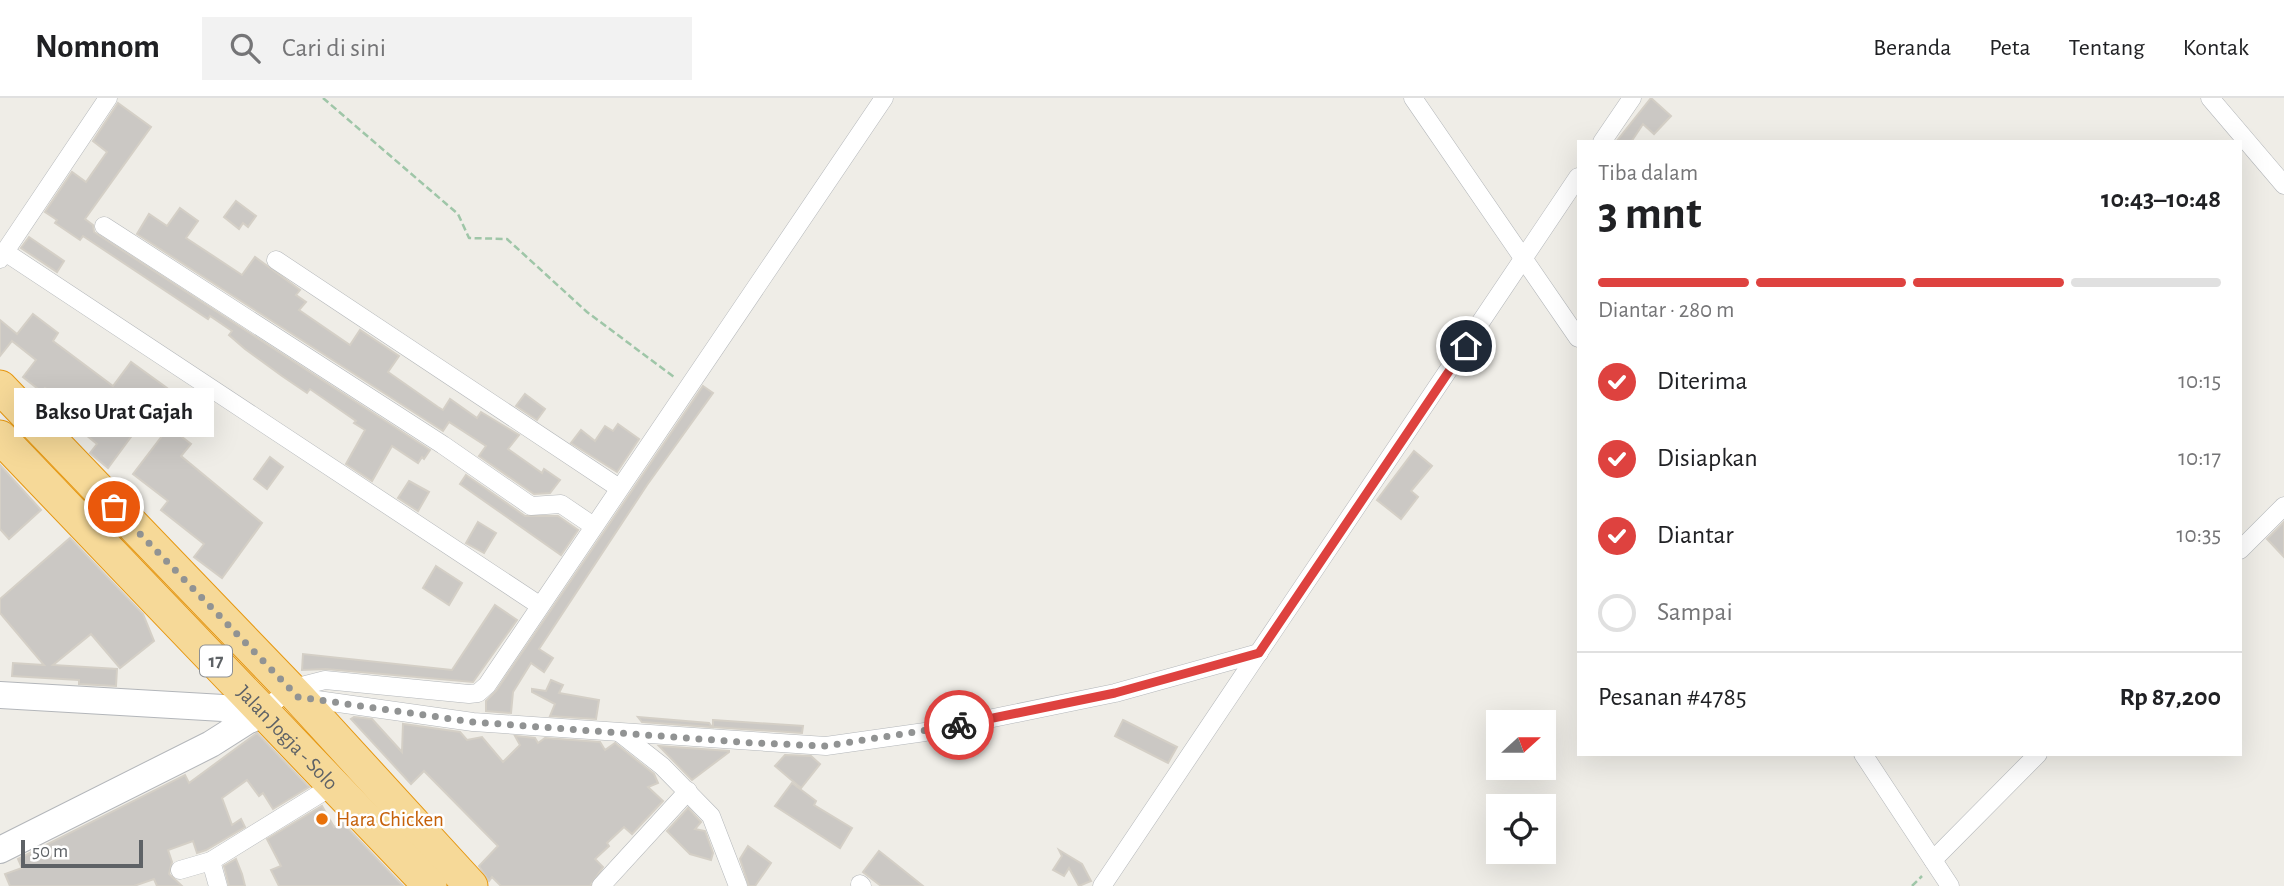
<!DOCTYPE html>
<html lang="id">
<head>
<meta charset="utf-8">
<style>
  body { margin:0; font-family:"Alegreya Sans",sans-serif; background:#f2f2f2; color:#202124; height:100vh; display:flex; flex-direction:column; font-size:26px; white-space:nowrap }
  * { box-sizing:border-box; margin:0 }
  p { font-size:23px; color:#757577 }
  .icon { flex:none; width:38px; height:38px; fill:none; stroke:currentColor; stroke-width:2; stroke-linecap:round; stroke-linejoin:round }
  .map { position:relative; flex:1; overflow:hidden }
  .sheet { position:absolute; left:1577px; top:42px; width:665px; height:616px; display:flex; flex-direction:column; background:#fff; border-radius:0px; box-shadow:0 7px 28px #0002 }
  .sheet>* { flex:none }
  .needle { width:46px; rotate:69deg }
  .buttons { position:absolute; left:1486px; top:612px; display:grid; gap:14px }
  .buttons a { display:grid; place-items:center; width:70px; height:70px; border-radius:0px; background:#fff; box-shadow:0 7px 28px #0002; font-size:35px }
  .scale { position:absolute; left:21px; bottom:18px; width:122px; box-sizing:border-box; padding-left:7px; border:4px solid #5e6266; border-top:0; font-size:19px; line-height:24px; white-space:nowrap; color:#5e6266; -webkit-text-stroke:5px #fff; paint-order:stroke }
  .pin { position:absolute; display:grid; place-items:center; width:60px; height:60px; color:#fff; margin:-30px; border:4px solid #fff; border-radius:50%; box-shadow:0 2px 7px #0007 }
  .courier { position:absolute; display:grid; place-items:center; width:70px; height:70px; margin:-35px; border:5px solid #de423f; border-radius:50%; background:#fff; color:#222; box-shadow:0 2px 9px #0007 }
  .bubble { position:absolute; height:49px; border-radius:0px; background:#fff; box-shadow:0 7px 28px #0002; font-size:23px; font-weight:700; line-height:49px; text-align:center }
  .overview em { font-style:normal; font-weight:700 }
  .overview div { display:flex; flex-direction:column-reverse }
  .overview { display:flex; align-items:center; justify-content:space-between; height:119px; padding:0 21px }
  h1 { font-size:46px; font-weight:700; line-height:52px }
  .bar { display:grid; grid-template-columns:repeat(4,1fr); gap:10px 7px; align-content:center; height:84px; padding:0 21px }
  .bar i { height:9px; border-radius:5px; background:#e0e0e0 }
  .bar .on { background:#de423f }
  .bar p { grid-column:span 4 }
  .line { display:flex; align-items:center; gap:18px; padding:0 21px; border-top:2px solid #e0e0e0 }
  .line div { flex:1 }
  ol { padding:0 21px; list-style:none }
  li { display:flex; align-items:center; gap:21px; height:77px }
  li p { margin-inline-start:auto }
  li .icon { padding:7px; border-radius:50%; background:#de423f; color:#fff; stroke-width:4 }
  li:last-child { color:#757577 }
  li i { width:38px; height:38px; border:4px solid #e0e0e0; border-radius:50% }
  header { display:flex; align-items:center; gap:42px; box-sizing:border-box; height:98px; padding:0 35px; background:#fff; border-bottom:2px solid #e0e0e0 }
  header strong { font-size:33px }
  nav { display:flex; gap:38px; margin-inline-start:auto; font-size:24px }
  .search { width:490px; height:63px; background:#f2f2f2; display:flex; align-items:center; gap:18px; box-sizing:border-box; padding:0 24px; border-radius:0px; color:#757577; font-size:26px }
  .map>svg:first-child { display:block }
  .building { fill:#cbc8c4; stroke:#d4cfc6; stroke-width:2 }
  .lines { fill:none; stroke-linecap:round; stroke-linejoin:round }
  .street-casing { stroke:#b4b7ba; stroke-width:19 }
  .secondary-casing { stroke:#b3b6ba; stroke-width:28 }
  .highway-casing { stroke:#e69710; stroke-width:35 }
  .path { stroke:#9fc6a8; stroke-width:2.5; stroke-dasharray:7 3.5; stroke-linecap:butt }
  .street { stroke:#fff; stroke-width:18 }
  .secondary { stroke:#fff; stroke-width:26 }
  .highway { stroke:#f6d998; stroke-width:33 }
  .done { stroke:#919393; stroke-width:7; stroke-dasharray:0 12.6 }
  .route { stroke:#de423f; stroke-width:9 }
  .food-dot { fill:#e8710a; stroke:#fff; stroke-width:2.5 }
  .labels { text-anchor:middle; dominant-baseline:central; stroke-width:5; stroke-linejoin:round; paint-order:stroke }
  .shield { fill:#fff; stroke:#8e9194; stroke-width:2 }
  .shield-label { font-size:19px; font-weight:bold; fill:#5e6266 }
  .street-label { font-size:21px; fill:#5e6266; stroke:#fff }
  .food-label { font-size:21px; fill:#c56008; stroke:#fff; text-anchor:start }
</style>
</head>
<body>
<header>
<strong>Nomnom</strong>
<div class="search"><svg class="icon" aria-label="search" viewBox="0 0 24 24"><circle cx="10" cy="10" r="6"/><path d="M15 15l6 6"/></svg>Cari di sini</div>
<nav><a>Beranda</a><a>Peta</a><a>Tentang</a><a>Kontak</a></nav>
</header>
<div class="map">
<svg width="2284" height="788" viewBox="0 0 2284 788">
  <rect width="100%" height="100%" fill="#efede7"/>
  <g class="building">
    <path d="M1651,0L1671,18L1654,36L1643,26L1631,44H1616Z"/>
    <path d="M118,5L151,29L85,121L93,127L94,134L430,352L424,361L422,359L418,365L392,348L372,383L346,366L365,332L354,325L356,323L310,291L307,295L282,278L245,251L229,237L232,233L210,218L208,221L83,138L80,142L55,125L57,122L45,114L72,74L86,84L107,54L93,43Z"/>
    <path d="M236,103L256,118L248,129L243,125L239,131L224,119Z"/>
    <path d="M180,110L198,123L186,140L242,177L255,159L300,192L296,197L306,204L299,212L350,247L360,232L399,258L388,274L438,309L443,312L450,301L477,320L481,314L519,337L508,351L542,375L544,371L560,382L550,395L534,396L479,358L486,348L449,324L443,333L137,136L149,116L167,128Z"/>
    <path d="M29,139L64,163L57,174L21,150Z"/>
    <path d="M33,216L58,235L53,243L113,288L131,264L167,290L108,370L90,355L97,346L80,332L88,321L45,290L42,294L23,279L36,262L12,243L0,258V222L17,236Z"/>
    <path d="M703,288L713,295L647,387L539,551L553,560L544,574L531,565L513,594L511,615L486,613V603L496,593Z"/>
    <path d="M525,296L545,311L537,322L516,308Z"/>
    <path d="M618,326L639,341L617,374L571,345L581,332L595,343L605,328L613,333Z"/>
    <path d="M169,329L191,346L181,358L262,425L222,480L194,459L204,446L161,412L168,403L133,376Z"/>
    <path d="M1414,353L1432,368L1411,393L1418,399L1401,421L1377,402Z"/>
    <path d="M270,359L283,369L267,391L254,381Z"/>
    <path d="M0,367L41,412L9,441L0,431Z"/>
    <path d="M466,377L525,418H558L578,432L561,457L460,386Z"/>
    <path d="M409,383L429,394L418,413L398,400Z"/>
    <path d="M478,424L496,435L484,455L466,445Z"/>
    <path d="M2284,424V459L2267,441Z"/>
    <path d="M70,440L143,516L154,543L120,570L91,536L53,567L117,571L116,588L79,586V582L12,578L13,565L44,567L0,515V501Z"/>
    <path d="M436,468L462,485L449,507L423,490Z"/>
    <path d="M495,507L517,522L473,584L326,571L302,572L303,556L452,572Z"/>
    <path d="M551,582L563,587L559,595L599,602L596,621L550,618L555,606L532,594V591L546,593Z"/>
    <path d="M354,619L372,621L402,654L403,626L460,634L467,642L482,639L503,664L520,647L515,638L535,640L538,645L545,640L600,644L605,652L615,645L654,676L658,685L648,689L663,703L632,736L624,729L607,745L609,748L595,761L603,769L590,788H501L492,779L489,783L479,768L498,748L424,673L411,686L351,621Z"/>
    <path d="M638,619L709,625L712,629L642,624Z"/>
    <path d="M713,622L803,628L802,635L713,629Z"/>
    <path d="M1123,622L1177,649L1168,665L1115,638Z"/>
    <path d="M257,635L309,689L273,711L263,695L259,698L247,682L222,700L232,727L241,721L245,729L206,752L197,755L193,743L168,752L172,764L169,776L182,788H157L154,781L134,788H10L5,776L22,770L18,761L185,677L189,685Z"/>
    <path d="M659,648L729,653V654L692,682Z"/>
    <path d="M785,657L811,658L820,666L801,690L775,668Z"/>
    <path d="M792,685L816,703L814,707L852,730L840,750L775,708Z"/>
    <path d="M322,708L334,729L342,724L403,788H279L271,772L281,768L267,741Z"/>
    <path d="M688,710L701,724L695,731L705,733L713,755L711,762L690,756L667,733Z"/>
    <path d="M748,748L771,765L755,788H749L740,761Z"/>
    <path d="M1059,752L1082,766L1091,783L1079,788L1069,770L1064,778L1053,772L1062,758Z"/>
    <path d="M879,753L893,764L923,788H881L863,774Z"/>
    <path d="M236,761L242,776L245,788H229L224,768Z"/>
  </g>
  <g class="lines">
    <defs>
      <g id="street">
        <path d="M1413,0L1578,240"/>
        <path d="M2210,0L2284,87"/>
        <path d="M1602,44L1632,0"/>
        <path d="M104,128L443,347L531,408L561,406L592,427"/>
        <path d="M5,154L539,507"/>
        <path d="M0,161L108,0"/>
        <path d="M276,162L619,390"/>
        <path d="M2240,452L2284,408"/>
        <path d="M303,600L473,624L826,648L925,634L1115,595L1259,555"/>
        <path d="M263,613L290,591L325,582L469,596L478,595L487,587L884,0"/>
        <path d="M620,635L662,668L711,718L738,788"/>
        <path d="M1863,656L1950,788"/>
        <path d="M1933,762L2038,656"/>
        <path d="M211,763L218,788"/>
        <path d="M180,772L211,763L334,687"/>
        <path d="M860,786L862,788"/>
        <path d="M601,788L688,693"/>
        <path d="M1102,788L1578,79"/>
      </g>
      <g id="secondary">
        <path d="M0,597L223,610L252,621"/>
        <path d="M0,752L211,646L263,613"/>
      </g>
      <g id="highway">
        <path d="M0,289L298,599L471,788"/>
        <path id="s1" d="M0,339L430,788"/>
      </g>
    </defs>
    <use href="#street" class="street-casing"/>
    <use href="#secondary" class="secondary-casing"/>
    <use href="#highway" class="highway-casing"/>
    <g class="path">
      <path d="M323,0L458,116L469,140L507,141L587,214L674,279"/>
      <path d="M1912,788L1922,778"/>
    </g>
    <use href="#street" class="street"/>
    <use href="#secondary" class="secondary"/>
    <use href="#highway" class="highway"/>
  </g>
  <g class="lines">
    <path class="done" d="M114,409L298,599L473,624L754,645L826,648L959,627"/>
    <path class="route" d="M959,627L1115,595L1259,555L1466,248"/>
  </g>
  <circle class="food-dot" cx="322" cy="721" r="7"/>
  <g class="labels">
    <rect class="shield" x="200" y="547.5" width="32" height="31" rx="5"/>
    <g class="shield-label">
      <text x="216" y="563">17</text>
    </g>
    <g class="street-label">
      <text stroke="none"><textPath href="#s1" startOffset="416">Jalan Jogja - Solo</textPath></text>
    </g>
    <g class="food-label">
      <text x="336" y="721">Hara Chicken</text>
    </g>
  </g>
</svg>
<div class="buttons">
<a><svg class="needle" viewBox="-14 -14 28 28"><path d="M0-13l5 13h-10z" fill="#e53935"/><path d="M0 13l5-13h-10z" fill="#757577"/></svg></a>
<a><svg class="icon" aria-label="locate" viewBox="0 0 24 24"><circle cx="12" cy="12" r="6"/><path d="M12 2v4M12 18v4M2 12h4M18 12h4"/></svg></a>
</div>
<div class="scale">50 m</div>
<div class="pin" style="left:114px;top:409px;background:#ea580c"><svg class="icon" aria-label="bag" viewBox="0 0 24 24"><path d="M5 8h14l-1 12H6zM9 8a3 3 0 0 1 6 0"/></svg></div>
<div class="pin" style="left:1466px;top:248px;background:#1f2937"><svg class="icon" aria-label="home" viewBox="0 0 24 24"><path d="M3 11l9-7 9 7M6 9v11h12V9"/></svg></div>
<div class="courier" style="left:959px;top:627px"><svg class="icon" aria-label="bike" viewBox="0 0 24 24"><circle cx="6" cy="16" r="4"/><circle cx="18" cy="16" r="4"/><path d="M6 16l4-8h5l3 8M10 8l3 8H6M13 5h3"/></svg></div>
<div class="bubble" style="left:14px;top:290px;width:200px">Bakso Urat Gajah</div>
<section class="sheet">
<div class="overview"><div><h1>3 mnt</h1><p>Tiba dalam</p></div><em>10:43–10:48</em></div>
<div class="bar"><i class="on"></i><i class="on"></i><i class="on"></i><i></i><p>Diantar · 280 m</p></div>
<ol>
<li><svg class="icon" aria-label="check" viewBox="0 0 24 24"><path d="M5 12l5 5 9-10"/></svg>Diterima<p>10:15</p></li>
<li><svg class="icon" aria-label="check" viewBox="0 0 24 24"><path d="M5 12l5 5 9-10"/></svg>Disiapkan<p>10:17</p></li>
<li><svg class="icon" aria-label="check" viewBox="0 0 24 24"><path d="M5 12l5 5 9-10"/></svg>Diantar<p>10:35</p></li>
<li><i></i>Sampai</li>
</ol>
<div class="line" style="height:91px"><div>Pesanan #4785</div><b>Rp 87,200</b></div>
</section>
</div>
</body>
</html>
